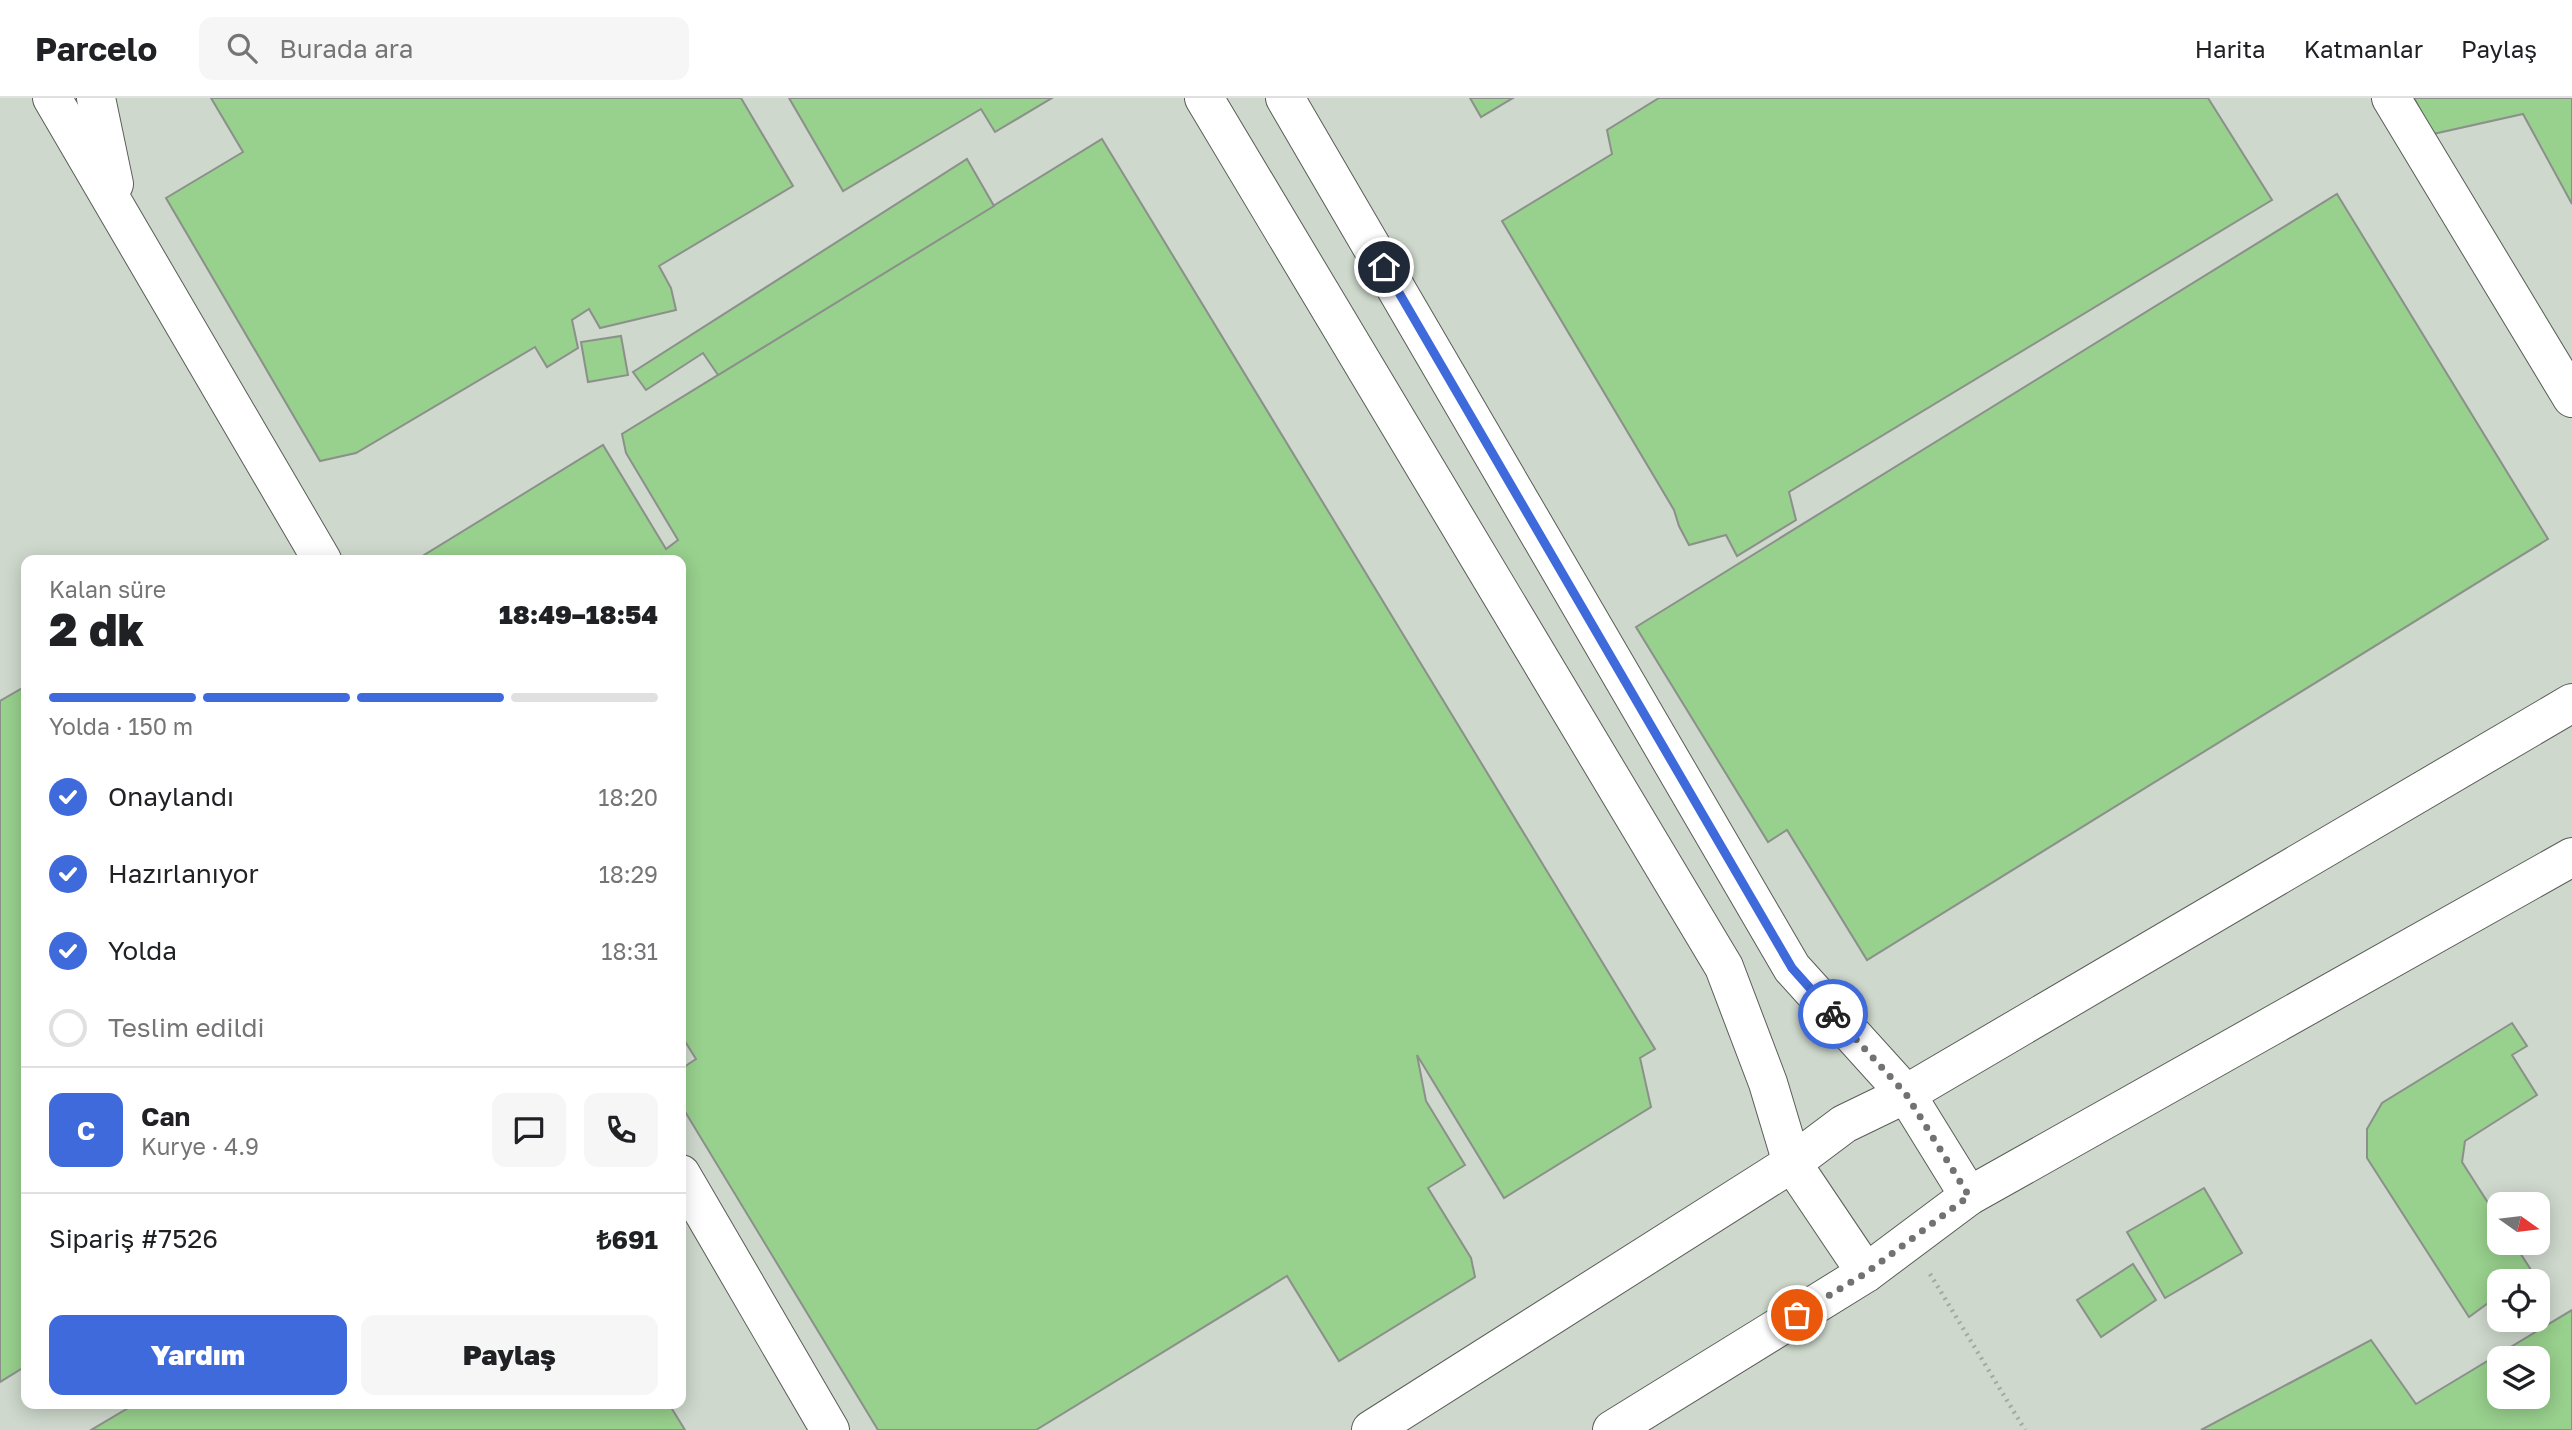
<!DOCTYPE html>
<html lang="tr">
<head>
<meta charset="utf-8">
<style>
  body { margin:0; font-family:"Golos Text",sans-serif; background:#f6f6f6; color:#202124; height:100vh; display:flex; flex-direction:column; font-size:26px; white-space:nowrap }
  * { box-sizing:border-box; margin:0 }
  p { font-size:23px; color:#757577 }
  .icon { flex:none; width:38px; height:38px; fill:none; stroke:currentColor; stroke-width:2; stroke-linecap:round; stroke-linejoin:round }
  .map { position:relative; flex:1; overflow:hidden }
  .details { position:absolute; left:21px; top:457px; width:665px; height:854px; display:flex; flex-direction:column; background:#fff; border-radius:14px; box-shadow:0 4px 18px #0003 }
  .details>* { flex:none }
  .needle { width:46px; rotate:104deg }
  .tools { position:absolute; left:2487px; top:1094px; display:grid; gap:14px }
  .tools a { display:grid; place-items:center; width:63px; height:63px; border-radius:14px; background:#fff; box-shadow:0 4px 18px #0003; font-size:35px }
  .pin { position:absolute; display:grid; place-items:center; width:60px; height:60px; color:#fff; margin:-30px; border:4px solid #fff; border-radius:50%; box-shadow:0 2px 7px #0007 }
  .courier { position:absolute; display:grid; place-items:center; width:70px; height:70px; margin:-35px; border:5px solid #3f6adb; border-radius:50%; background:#fff; color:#222; box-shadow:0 2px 9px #0007 }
  .overview em { font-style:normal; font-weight:800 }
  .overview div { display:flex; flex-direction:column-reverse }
  .overview { display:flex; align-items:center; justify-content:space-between; height:119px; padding:0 28px }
  h1 { font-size:46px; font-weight:800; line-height:52px }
  .bar { display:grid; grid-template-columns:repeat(4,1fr); gap:10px 7px; align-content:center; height:84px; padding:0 28px }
  .bar i { height:9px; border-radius:5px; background:#e0e0e0 }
  .bar .current { background:#3f6adb }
  .bar p { grid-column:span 4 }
  .line { display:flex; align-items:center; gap:18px; padding:0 28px; border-top:2px solid #e0e0e0 }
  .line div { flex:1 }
  .round { display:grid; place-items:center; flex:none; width:74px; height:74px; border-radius:14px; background:#f6f6f6 }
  ol { padding:0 28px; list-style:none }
  li { display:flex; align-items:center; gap:21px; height:77px }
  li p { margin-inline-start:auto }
  li .icon { padding:7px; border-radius:50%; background:#3f6adb; color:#fff; stroke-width:4 }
  li:last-child { color:#757577 }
  li i { width:38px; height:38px; border:4px solid #e0e0e0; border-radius:50% }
  .primary-button { display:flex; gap:14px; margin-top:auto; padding:14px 28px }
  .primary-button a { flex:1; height:80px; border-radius:14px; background:#3f6adb; color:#fff; font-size:28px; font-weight:800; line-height:80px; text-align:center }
  .primary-button a+a { background:#f6f6f6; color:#202124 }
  header { display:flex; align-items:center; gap:42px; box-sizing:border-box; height:98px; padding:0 35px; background:#fff; border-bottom:2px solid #e0e0e0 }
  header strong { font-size:33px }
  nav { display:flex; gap:38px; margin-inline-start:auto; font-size:24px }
  .search { width:490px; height:63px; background:#f6f6f6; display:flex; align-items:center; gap:18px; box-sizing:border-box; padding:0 24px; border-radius:14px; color:#757577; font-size:26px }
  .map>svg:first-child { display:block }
  .built { fill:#ced8cc; fill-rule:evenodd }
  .building { fill:#98d08d; stroke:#8c908b; stroke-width:2; fill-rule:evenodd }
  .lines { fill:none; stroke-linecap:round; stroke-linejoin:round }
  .minor-casing { stroke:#5a5e59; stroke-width:40 }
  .tertiary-casing { stroke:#5a5e59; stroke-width:40 }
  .path { stroke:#a4a8a3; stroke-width:4.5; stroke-dasharray:2 5; stroke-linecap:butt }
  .minor { stroke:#fff; stroke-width:38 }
  .tertiary { stroke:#fff; stroke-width:38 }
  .done { stroke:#70736f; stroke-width:7; stroke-dasharray:0 12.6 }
  .route { stroke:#3f6adb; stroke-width:9 }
</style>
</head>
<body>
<header>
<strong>Parcelo</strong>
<div class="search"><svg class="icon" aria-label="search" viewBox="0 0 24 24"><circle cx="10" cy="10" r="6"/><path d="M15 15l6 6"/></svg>Burada ara</div>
<nav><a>Harita</a><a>Katmanlar</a><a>Paylaş</a></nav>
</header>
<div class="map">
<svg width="2572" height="1332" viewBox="0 0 2572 1332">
  <rect width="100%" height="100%" fill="#dee3dd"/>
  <path class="built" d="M0,0H2572V1332H0ZM26,462H681V1306H26ZM2499,1106H2538V1144H2499ZM2499,1183H2538V1222H2499ZM2499,1260H2538V1298H2499Z"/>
  <g class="building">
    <path d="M211,0H741L793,88L659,168L671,190L676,212L600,230L589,211L572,222L578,250L547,269L535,249L356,355L320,363L166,100L243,54Z"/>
    <path d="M789,0H1052L995,34L981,11L843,93Z"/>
    <path d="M1470,0H1513L1481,19Z"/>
    <path d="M1659,0H2208L2272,102L1789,394L1796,422L1737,458L1726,437L1689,447L1679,428L1674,412L1502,123L1612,56L1607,32Z"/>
    <path d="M2414,0H2572V106L2523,16L2433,36Z"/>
    <path d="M1102,41L1655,951L1640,960L1651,1009L1504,1100L1417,957L1426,1003L1465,1067L1428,1090L1471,1160L1475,1179L1339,1263L1287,1178L1036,1332H878L681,1007V971L696,961L681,937V462H416L603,347L666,451L678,442L626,355L622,336Z"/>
    <path d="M967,61L994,108L718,277L703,255L646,292L633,274Z"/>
    <path d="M2337,96L2548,441L1867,862L1787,732L1768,744L1636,529Z"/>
    <path d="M621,238L628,277L588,284L581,244Z"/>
    <path d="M26,588V1268L0,1284V603Z"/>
    <path d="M2512,925L2527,948L2512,957L2537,997L2465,1043L2462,1064L2499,1122V1144H2513L2544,1192L2538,1195V1183H2499V1197L2469,1219L2367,1060V1031L2382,1005Z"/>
    <path d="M2204,1090L2242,1155L2165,1200L2127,1134Z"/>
    <path d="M2133,1166L2156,1202L2101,1239L2077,1202Z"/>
    <path d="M2572,1212V1332H2201L2371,1242L2416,1306ZM2499,1260H2538V1298H2499Z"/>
    <path d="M135,1306H669L685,1332H91Z"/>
  </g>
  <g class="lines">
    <defs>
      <g id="minor">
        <path d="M52,0L322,462"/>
        <path d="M96,0L114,86"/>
        <path d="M1204,0L1724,869L1768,985L1792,1065L1866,1175"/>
        <path d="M1285,0L1792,870L1906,996L1969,1098"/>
        <path d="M2391,0L2572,300"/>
        <path d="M681,1076L830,1332"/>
      </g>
      <g id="tertiary">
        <path d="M1371,1332L1792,1065L1844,1026L1906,996L2572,605"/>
        <path d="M1612,1332L1866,1175L1969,1098L2572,759"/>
      </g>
    </defs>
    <use href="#minor" class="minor-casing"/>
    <use href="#tertiary" class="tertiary-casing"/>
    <path class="path" d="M1930,1176L2025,1332"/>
    <use href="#minor" class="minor"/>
    <use href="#tertiary" class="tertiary"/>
  </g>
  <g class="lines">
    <path class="done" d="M1797,1217L1866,1175L1969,1098L1906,996L1833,916"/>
    <path class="route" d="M1384,169L1792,870L1833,916"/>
  </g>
</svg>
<div class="tools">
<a><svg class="needle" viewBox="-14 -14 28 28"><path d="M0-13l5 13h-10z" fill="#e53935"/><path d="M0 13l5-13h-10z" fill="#757577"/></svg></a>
<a><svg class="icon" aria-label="locate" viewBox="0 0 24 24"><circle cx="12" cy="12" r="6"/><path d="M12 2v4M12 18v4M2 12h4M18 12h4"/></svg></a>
<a><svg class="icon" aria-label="layers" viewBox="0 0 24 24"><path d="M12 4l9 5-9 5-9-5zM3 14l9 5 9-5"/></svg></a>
</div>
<div class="pin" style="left:1797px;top:1217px;background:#ea580c"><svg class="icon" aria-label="bag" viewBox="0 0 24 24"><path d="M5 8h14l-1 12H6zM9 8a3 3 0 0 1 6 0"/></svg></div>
<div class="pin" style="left:1384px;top:169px;background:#1f2937"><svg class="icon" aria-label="home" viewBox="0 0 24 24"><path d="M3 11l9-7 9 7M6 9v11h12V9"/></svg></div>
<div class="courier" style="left:1833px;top:916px"><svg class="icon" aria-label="bike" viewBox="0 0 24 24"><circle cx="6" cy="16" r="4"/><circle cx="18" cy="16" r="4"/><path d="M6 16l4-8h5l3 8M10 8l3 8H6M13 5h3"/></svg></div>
<section class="details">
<div class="overview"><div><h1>2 dk</h1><p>Kalan süre</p></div><em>18:49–18:54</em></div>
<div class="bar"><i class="current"></i><i class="current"></i><i class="current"></i><i></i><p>Yolda · 150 m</p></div>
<ol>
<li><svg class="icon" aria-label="check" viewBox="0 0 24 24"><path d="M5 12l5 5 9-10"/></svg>Onaylandı<p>18:20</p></li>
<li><svg class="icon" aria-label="check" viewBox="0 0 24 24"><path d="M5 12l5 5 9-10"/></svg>Hazırlanıyor<p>18:29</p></li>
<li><svg class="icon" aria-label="check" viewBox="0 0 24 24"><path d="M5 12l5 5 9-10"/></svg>Yolda<p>18:31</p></li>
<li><i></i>Teslim edildi</li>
</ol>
<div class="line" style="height:126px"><b class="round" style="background:#3f6adb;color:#fff">C</b><div><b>Can</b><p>Kurye · 4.9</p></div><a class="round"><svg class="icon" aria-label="chat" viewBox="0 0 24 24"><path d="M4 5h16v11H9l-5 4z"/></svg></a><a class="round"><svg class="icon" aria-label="phone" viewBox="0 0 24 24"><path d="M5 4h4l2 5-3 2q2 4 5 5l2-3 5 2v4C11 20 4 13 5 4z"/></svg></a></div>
<div class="line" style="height:91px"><div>Sipariş #7526</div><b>₺691</b></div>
<div class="primary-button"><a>Yardım</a><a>Paylaş</a></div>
</section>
</div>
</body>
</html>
